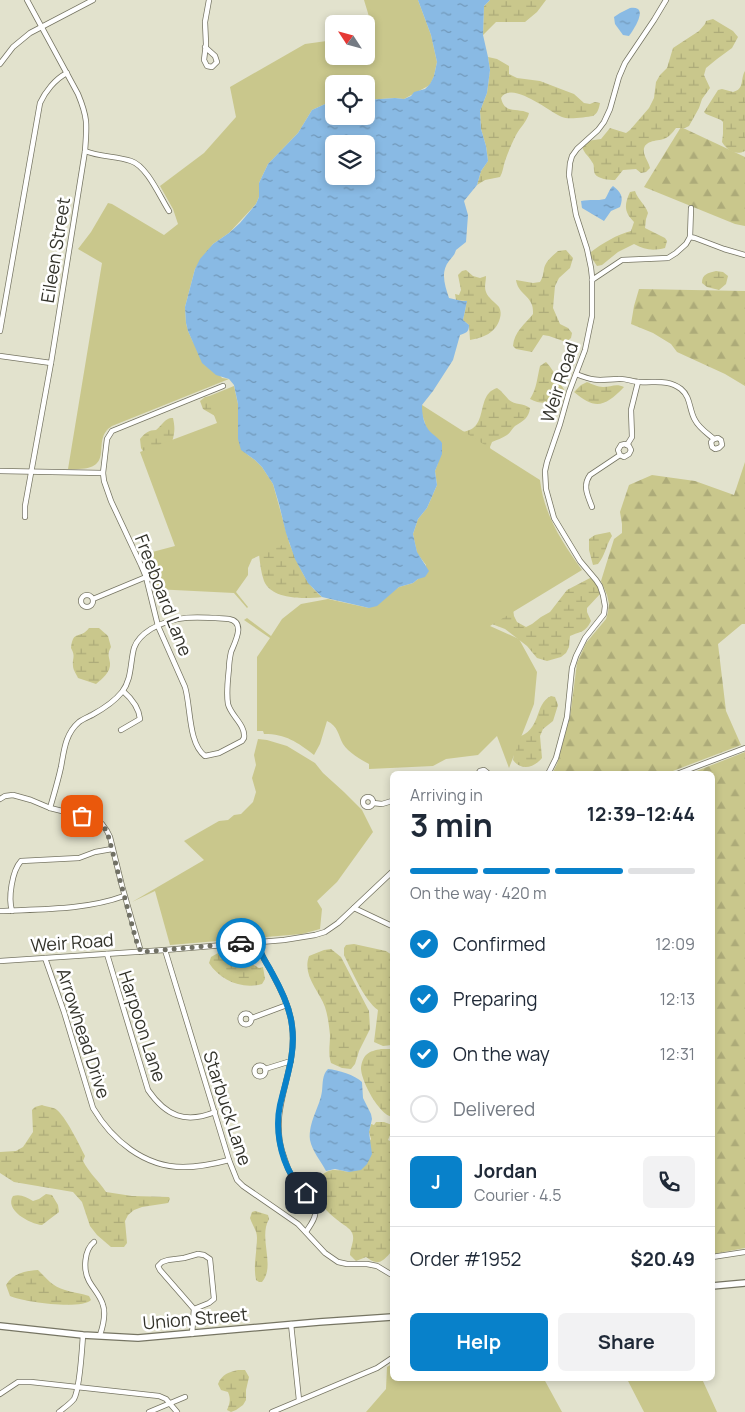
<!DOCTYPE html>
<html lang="en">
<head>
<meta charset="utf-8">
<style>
  body { margin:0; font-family:Manrope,sans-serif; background:#f2f2f3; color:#1f2937; height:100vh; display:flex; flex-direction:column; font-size:19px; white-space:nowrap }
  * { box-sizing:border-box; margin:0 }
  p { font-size:16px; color:#747a83 }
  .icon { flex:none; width:28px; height:28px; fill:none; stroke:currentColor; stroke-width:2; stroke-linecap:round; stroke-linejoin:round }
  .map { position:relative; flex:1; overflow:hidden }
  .side { position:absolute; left:390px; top:771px; width:325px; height:610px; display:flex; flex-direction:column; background:#fff; border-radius:8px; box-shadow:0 2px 8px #0003 }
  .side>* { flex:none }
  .needle { width:32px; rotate:306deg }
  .fabs { position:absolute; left:325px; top:15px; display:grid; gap:10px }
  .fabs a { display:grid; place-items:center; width:50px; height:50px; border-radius:8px; background:#fff; box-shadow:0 2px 8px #0003; font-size:25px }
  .pin { position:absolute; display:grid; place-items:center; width:42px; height:42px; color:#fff; margin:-21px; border-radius:10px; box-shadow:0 2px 8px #0006 }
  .courier { position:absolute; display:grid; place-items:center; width:50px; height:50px; margin:-25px; border:4px solid #0881ca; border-radius:50%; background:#fff; color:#222; box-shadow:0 1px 6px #0007 }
  .overview em { font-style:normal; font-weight:700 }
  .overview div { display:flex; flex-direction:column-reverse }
  .overview { display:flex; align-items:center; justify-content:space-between; height:85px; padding:0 20px }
  h1 { font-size:32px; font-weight:700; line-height:38px }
  .bar { display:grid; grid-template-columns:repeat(4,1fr); gap:8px 5px; align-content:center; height:60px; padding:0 20px }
  .bar i { height:6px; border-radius:4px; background:#e0e1e3 }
  .bar .on { background:#0881ca }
  .bar p { grid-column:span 4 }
  .line { display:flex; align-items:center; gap:12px; padding:0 20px; border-top:1px solid #e0e1e3 }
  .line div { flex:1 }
  .round { display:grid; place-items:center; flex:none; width:52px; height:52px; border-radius:8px; background:#f2f2f3 }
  ol { padding:0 20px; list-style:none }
  li { display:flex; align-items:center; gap:15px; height:55px }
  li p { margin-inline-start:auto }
  li .icon { padding:5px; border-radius:50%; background:#0881ca; color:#fff; stroke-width:4 }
  li:last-child { color:#747a83 }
  li i { width:28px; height:28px; border:2px solid #e0e1e3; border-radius:50% }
  .action { display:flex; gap:10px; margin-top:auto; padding:10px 20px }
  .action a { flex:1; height:58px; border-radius:8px; background:#0881ca; color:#fff; font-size:20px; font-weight:700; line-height:58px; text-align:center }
  .action a+a { background:#f2f2f3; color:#1f2937 }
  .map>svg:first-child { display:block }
  .forest { fill:url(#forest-firs) }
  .wetland { fill:url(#wetland-marsh) }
  .green { fill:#c9c78c }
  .water { fill:url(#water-ripples); fill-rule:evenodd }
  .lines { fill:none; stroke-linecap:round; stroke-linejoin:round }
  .minor-casing { stroke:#767563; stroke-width:6 }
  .major-casing { stroke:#767563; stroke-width:8 }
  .minor { stroke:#fff; stroke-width:4.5 }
  .major { stroke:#fff; stroke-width:5.5 }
  .done { stroke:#707064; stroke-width:5; stroke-dasharray:0 9 }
  .route { stroke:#0881ca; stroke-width:6 }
  .labels { text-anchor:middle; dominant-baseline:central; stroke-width:5; stroke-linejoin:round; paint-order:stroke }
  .street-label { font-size:18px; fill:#33332b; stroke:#fff }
</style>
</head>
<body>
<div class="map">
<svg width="745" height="1412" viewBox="0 0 745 1412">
  <defs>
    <pattern id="forest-firs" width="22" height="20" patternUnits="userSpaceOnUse" patternTransform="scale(1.25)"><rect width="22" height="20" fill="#c9c78c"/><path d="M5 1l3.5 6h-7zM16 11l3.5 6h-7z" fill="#adab79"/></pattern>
    <pattern id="wetland-marsh" width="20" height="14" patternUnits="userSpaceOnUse" patternTransform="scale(1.25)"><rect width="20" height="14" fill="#c9c78c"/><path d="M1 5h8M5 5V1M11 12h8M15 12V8" fill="none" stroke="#adab79"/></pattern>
    <pattern id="water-ripples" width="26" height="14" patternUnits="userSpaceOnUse" patternTransform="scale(1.25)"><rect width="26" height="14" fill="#89bae4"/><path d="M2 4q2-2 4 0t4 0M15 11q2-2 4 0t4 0" fill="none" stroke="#7198b9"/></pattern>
  </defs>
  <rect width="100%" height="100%" fill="#e2e2cd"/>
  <g class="forest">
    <path d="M681,127L745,157V226L735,224L644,187Z"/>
    <path d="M639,289L745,291V386L725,374L677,352L671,344L653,333L631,324L634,306Z"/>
    <path d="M745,462V624H742L718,644L726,711L741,745L665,774H552L557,764L570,717L577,663L586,643L606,619L608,612L609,604L607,595L601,581L614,539L622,533V524L620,512L629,485L652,475L695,481L734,495Z"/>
    <path d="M745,752V1248L713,1254L712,774H689Z"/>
  </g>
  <g class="wetland">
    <path d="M490,0H546L537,12L525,22H496L483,35L484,6Z"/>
    <path d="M713,19L733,31L738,37L732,48L717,59L706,68L704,75L710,88L702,99L699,108L689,126L685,128H676C673,132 669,137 664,139C657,141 642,140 644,153C645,158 649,163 650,168L646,172L641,173L636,169L623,170L615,180C609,180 598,179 595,174C593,170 595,165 592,162C588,155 582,152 582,144L587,141L601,139L610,128L626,133L630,130L649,108L654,98L656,82L660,75L667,68L673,48L699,31L705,24L706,21Z"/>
    <path d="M488,57L497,59L509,66V74L517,78L540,81L566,91L574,94L584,103L590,104L595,102L600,103C599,108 598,113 593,116C586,117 568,120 562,117C549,112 512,80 501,98C505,115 517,107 529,113C527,122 520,127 516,135C512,143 508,152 505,161C503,167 503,172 500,177L485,180L477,185L481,171L488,161L486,146L481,129L480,111L487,93L490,70Z"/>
    <path d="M745,71V151C735,156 727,150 722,142L723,134V122L721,120L706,114L704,112L718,90L722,89L733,92C745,89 740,79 745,71Z"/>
    <path d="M635,191C638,200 645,204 648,213L646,219L645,228L665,238L667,241L665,248C653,251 645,250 634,244L618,252L602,265L597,266L591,257V252C601,244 618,234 631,231L634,222C624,212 624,205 630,192Z"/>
    <path d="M566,250L573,258L570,268L559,278L555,286L553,308L560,324L568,328L572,333L571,338L566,342L549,336L543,335L532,352L516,349L513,346C514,332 525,324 533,314C533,311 533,308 532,305C528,294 518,293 516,280L533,283L540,282C543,277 543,275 544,269C545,262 552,256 558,251Z"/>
    <path d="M466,270L473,276L480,278L486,276C486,281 484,287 486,292C488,298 495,302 499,307C501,311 501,314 500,318C496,333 483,338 470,340L469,325L463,320L467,301L456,300L455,294L459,295L461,290L458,275L462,271Z"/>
    <path d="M716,271L723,272L728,276L726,284L719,290L707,287L702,283C702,274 708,273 716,271Z"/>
    <path d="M546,362C555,371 559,384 567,393C552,401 546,407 530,399C537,388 537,378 540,366Z"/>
    <path d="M587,382C592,384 598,387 603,387C611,387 616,383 624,387C605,407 595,410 574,392L581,385Z"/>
    <path d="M497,388C502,391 505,396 509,400C515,405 523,403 530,408C529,418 523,421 515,426C512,429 510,433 507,435C503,438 496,440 492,442L490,447L514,616L517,622L526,627L532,624L541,617L550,612L567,590L592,577L596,580L601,593L587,608V612L591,621C585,633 581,631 570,636L569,647L566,653L561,657L547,661L537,658L527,646L505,629L484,621L460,432C491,431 474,395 497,388Z"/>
    <path d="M218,395C240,440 263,485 284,531C295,554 301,580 322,597C305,599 272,600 264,581C261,573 260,563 259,554L146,456L141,448L140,439C145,433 149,430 156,430C162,425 166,417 173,418C175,427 175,433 172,442L224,429L215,416L203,409L200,401L205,397Z"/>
    <path d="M610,532L612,536C606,545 605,556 598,564L593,565L589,550V539L595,535Z"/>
    <path d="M89,628H99L108,636L111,647C107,654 109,656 110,663C111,672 102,679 96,684L78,678C77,675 73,670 73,666C72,658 76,657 71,648C73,629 80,640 89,628Z"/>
    <path d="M551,696L555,697L558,705L553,721L543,729L540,736L542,758C534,768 521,771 513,760L516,738C543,730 533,705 551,696Z"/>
    <path d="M354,944L386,951L392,955V1045L383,1046L374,1042L378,1010C364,1000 352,971 344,955V948L346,945Z"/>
    <path d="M331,949L341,957L369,1011L370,1029L359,1051L355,1064L351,1069L342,1068L331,1063C328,1053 330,1045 330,1035C329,1026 328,1016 325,1007C319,990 302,976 309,956L324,950Z"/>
    <path d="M218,953C235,952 245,960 259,968L263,967L265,979L262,984C242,990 220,980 209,963L211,957Z"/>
    <path d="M381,1049H392V1117C379,1114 362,1083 361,1069C361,1064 363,1058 366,1055C370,1051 376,1050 381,1049Z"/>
    <path d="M42,1105C47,1107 54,1107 57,1110C67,1119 79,1144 85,1156L83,1161C89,1173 99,1181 106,1192L132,1196L169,1197L170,1199L168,1203L142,1207L134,1210L128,1215L125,1221L127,1243L124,1247H111L97,1235L90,1226L82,1202L73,1192L14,1182L0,1173V1152L16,1151L23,1147L33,1132L32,1110L35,1107Z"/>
    <path d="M376,1122H384L392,1125V1131V1130L388,1140L392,1142V1251C383,1261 379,1267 366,1257L356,1261L350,1255C350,1249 354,1242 353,1236C352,1229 345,1226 340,1222C324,1210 314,1199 317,1179C329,1168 333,1169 349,1172L371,1139L369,1132L371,1124L374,1125Z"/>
    <path d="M46,1194L52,1195L58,1205L59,1212L42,1225C30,1224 4,1210 13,1196C21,1194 26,1197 33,1201L39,1199Z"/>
    <path d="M255,1211L268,1215L269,1219C258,1238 276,1266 262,1282H259L256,1280C253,1265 257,1252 257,1238C257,1230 252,1225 250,1218L252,1212Z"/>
    <path d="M38,1270C46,1278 53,1287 65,1290C73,1293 81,1293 89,1296L91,1300C81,1310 23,1302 10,1296L6,1285C13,1273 25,1271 38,1270Z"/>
    <path d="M238,1370H245L249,1377L246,1390V1400L243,1405L236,1410L231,1412L227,1410C230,1403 231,1399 228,1392L221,1390L218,1384C222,1374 229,1372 238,1370Z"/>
  </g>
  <g class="green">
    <path d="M364,0H418L431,35L437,62L434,76L430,85L404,99L395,98L366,100V84H334V100L312,110L298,133L268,164L259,183V197L256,204L229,233L213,244L195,269L185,307L186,323L188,331L193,342L222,378L229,379L112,426C88,441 121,472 68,469L102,263L78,249L91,232L108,203L112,204L164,235L178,224L173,209L160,186L204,153L236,117L230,87L305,44L334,40V56H366V34L374,33Z"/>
    <path d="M234,386L238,404V439L241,450L255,460L262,467L273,484L289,542L252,559L248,568V575L236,592L248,607L247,608L234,593L154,589L141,555L175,546L140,452L217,423L207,397Z"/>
    <path d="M422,405L540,480C544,515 562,542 582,570L490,626L519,639L537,672L534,704L509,768L497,736L478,755L446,759L433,766L369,769V764C361,760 348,752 343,744C338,735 338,726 327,721L320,744L314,755C297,742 286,734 264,734L263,731H257V657L270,638L244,620L247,618L271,636L282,619L301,604L328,599L369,608L399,587L413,583L418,579L426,565L417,553L413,534L418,519L427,508L437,485L435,471L438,463L422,414Z"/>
    <path d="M258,739L267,740L287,746L315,763L323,773L344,792L362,810L373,832L337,882L317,901L322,909L320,929L302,934L170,945L155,891L132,902L204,860L184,841L219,821L228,820L234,815L241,814L253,802L256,792L252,778L256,765L254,755Z"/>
    <path d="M392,1364V1379H544L562,1412H366L386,1389L387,1367Z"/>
    <path d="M627,1379H702L717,1412H644Z"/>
  </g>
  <g class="water">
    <path d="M418,0H490L484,6L483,35L488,57L490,70L487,93L480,111L481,129L486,146L488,161L481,171L477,185L464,201L468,215L466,242L456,250C454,256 453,256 449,261C440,272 445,286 449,298L462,301H467L463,320L469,325C469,332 466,333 460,335L453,360L433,391L422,405C422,412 423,422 428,429C429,432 439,438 442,443V454L435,471L437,485L427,508L418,519L413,534L417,552L429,571L425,577L418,579L413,583L399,587L377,606L369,608L322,597L308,583L295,559L286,533L279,504L273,484L262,467L255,460L241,450L238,439V404L234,385L229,379L216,375L202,363L188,331L186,323L185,307L195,269L200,259L213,244L229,233L240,223L256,204L259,197V183L268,164L298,133L312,110L334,100V116H366V100L395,98L404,99L411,96L414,92L425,89L430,84L434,76L437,62L431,35ZM334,144H366V176H334Z"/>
    <path d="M630,8C650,5 634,29 629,36L623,35L615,24L614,17L620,13Z"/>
    <path d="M613,186C621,192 624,197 620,207L611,211L604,221L582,208L581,201C590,199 597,201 605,199C608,195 609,189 613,186Z"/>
    <path d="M328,1069C338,1070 355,1075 362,1082L363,1098L371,1114L372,1119L369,1132L372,1154L367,1164L361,1170L349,1172L335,1169L326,1171C321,1161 312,1151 310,1140C308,1122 320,1107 322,1091C323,1083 322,1075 328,1069Z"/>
  </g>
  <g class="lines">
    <defs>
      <g id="minor">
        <path d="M205,47L215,56L217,62L212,67L207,66L204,60L206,44L205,22L209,0"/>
        <path d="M0,64L13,47L30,33L93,0"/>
        <path d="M85,151C100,157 116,156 131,161C147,166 160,197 169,211"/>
        <path d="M690,237L695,238L724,249L745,255"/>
        <path d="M592,280L622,260L668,258L676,253L686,244L690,237L691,208"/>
        <path d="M0,331L40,103C45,92 55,79 67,73"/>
        <path d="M0,356L51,363"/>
        <path d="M576,374C596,382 598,380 618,379C625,378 633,382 640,382C655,383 668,379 681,389C691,397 689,410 695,420C699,428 707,433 714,439L711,442L712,447L715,449L719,448L722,445L721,440L718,438L714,439"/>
        <path d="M627,445L632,437L631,410L638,382"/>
        <path d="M0,471L103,473"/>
        <path d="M592,507C588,496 582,486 590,475L620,455L618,450L621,445L625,444L629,446L631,450L629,454L624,457L620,455"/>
        <path d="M25,517V506L51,363L85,151C87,125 88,118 78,94L27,0"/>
        <circle cx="87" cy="601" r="6"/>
        <path d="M93,599L146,577"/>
        <path d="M121,730L140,719C139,708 131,698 123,691"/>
        <path d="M478,774L480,771L484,770L489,774"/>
        <path d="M548,774L556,758L567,717L572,668L576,656L585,638L604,614L605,606L603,595L600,586L596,580L580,561L554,518L546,489L545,471L547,462L560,424L569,392L585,350L592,316V277L591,268L587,249L576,215L569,175L570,163L572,156L577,149L598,130L604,122L610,109L619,77L625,63L654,20L666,0"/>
        <path d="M677,774L745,748"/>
        <circle cx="368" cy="802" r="5"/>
        <path d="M0,799L5,796L13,795L31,800L50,808L90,818L102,824L107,831L110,837L122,886L141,952"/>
        <path d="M373,803L382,804L392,801"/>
        <path d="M50,808C54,794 58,781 61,767C64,751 65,734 79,722C83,719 88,717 92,715C103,709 114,702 122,692C132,679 130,663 134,648C137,639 143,634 151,629C178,614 200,617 229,619C246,622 235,642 231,652C230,657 229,663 229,668C228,679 226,692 228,704C231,716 246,725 244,738L242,741L219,753L205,756C188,743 191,707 185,687L158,626L146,577L141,565L111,501L104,481L103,473L107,439L112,431L223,386"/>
        <path d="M354,908L392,926"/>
        <path d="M0,911C41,909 86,910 124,896"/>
        <path d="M12,911C8,898 12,871 21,861L79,858L95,852L112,849"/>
        <path d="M258,942C260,956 266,961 272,973C281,990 290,1007 292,1026C298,1071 269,1105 282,1151C285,1159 287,1169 292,1176C299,1188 317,1199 315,1215C314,1221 309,1227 306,1232"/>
        <path d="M165,950L229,1160L237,1180L243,1186L298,1224L325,1253L338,1262L347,1264H367L377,1266L392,1275"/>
        <path d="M107,954L148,1090C166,1116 185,1124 215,1112"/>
        <path d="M45,958L64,1012L93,1108C112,1140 144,1167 183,1167C199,1167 214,1164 229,1160"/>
        <path d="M0,961L165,950L284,940L315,935L325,932L338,923L392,872"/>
        <circle cx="246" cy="1019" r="5.5"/>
        <path d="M252,1018L287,1005"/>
        <circle cx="260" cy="1071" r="5.5"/>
        <path d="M265,1069L291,1061"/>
        <path d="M94,1242C84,1250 83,1270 89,1281C94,1290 100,1295 103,1305C106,1314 103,1326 100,1335"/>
        <path d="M712,1257L745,1252"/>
        <path d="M291,1324L299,1400"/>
        <path d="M192,1334L194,1309L160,1270L158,1266L162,1262L168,1260L184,1258L198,1254L204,1255L210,1259L214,1299L209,1303L194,1309"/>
        <path d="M0,1394L18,1382H31L159,1396L166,1399L177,1412"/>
        <path d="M59,1412C64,1408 70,1404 74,1399C80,1388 82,1349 83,1335"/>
        <path d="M149,1412L185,1397"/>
        <path d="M272,1412L377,1368L392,1358"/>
      </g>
      <g id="major">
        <path d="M712,1286L745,1283"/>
        <path d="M0,1326L83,1335L138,1338L319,1322L392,1317"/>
      </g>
    </defs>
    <use href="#minor" class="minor-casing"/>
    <use href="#major" class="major-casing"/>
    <use href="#minor" class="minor"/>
    <use href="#major" class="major"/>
  </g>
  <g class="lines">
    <path class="done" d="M82,816C93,818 100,822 107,831L136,940L141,952L241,943"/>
    <path class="route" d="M241,943L258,942C260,956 266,961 272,973C281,989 290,1007 292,1026C296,1053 286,1079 280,1105C275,1128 280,1156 292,1176C296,1182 301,1187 306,1193"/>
  </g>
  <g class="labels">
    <g class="street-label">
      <text transform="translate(55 250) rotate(-81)">Eileen Street</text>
      <text transform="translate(559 382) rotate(-72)">Weir Road</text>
      <text transform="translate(164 595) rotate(69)">Freeboard Lane</text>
      <text transform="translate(72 942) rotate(-4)">Weir Road</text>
      <text transform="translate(143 1026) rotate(72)">Harpoon Lane</text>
      <text transform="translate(84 1033) rotate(72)">Arrowhead Drive</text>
      <text transform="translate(228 1108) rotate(72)">Starbuck Lane</text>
      <text transform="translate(195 1318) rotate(-5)">Union Street</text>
    </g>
  </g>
</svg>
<div class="fabs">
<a><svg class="needle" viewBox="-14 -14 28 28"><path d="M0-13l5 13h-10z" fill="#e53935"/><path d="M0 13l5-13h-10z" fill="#747a83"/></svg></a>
<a><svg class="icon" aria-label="locate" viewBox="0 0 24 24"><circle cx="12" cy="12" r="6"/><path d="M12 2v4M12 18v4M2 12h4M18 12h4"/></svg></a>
<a><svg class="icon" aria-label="layers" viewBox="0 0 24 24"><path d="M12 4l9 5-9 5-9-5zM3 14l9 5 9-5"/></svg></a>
</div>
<div class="pin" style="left:82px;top:816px;background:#ea580c"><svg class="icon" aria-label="bag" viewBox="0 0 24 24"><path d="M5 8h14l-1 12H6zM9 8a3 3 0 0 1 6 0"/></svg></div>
<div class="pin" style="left:306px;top:1193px;background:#1f2937"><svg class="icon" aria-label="home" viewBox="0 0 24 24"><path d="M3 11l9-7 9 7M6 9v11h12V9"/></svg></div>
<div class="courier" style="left:241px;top:943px"><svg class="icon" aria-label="car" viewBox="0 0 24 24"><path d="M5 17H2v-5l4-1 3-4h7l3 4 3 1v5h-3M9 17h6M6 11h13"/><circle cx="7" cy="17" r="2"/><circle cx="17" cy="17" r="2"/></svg></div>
<section class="side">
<div class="overview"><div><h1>3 min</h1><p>Arriving in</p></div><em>12:39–12:44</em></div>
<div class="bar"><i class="on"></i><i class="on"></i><i class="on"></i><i></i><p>On the way · 420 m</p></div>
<ol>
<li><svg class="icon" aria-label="check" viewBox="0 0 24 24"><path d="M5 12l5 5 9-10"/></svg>Confirmed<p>12:09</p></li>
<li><svg class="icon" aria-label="check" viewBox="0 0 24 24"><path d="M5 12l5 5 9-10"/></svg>Preparing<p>12:13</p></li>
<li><svg class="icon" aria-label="check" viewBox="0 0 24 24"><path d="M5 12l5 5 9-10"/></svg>On the way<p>12:31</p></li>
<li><i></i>Delivered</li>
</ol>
<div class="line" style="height:90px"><b class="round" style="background:#0881ca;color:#fff">J</b><div><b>Jordan</b><p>Courier · 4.5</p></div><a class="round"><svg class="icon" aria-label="phone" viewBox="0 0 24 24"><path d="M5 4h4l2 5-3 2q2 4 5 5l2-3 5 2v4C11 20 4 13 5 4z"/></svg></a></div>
<div class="line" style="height:65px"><div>Order #1952</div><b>$20.49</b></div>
<div class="action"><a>Help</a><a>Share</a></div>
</section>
</div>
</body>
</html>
